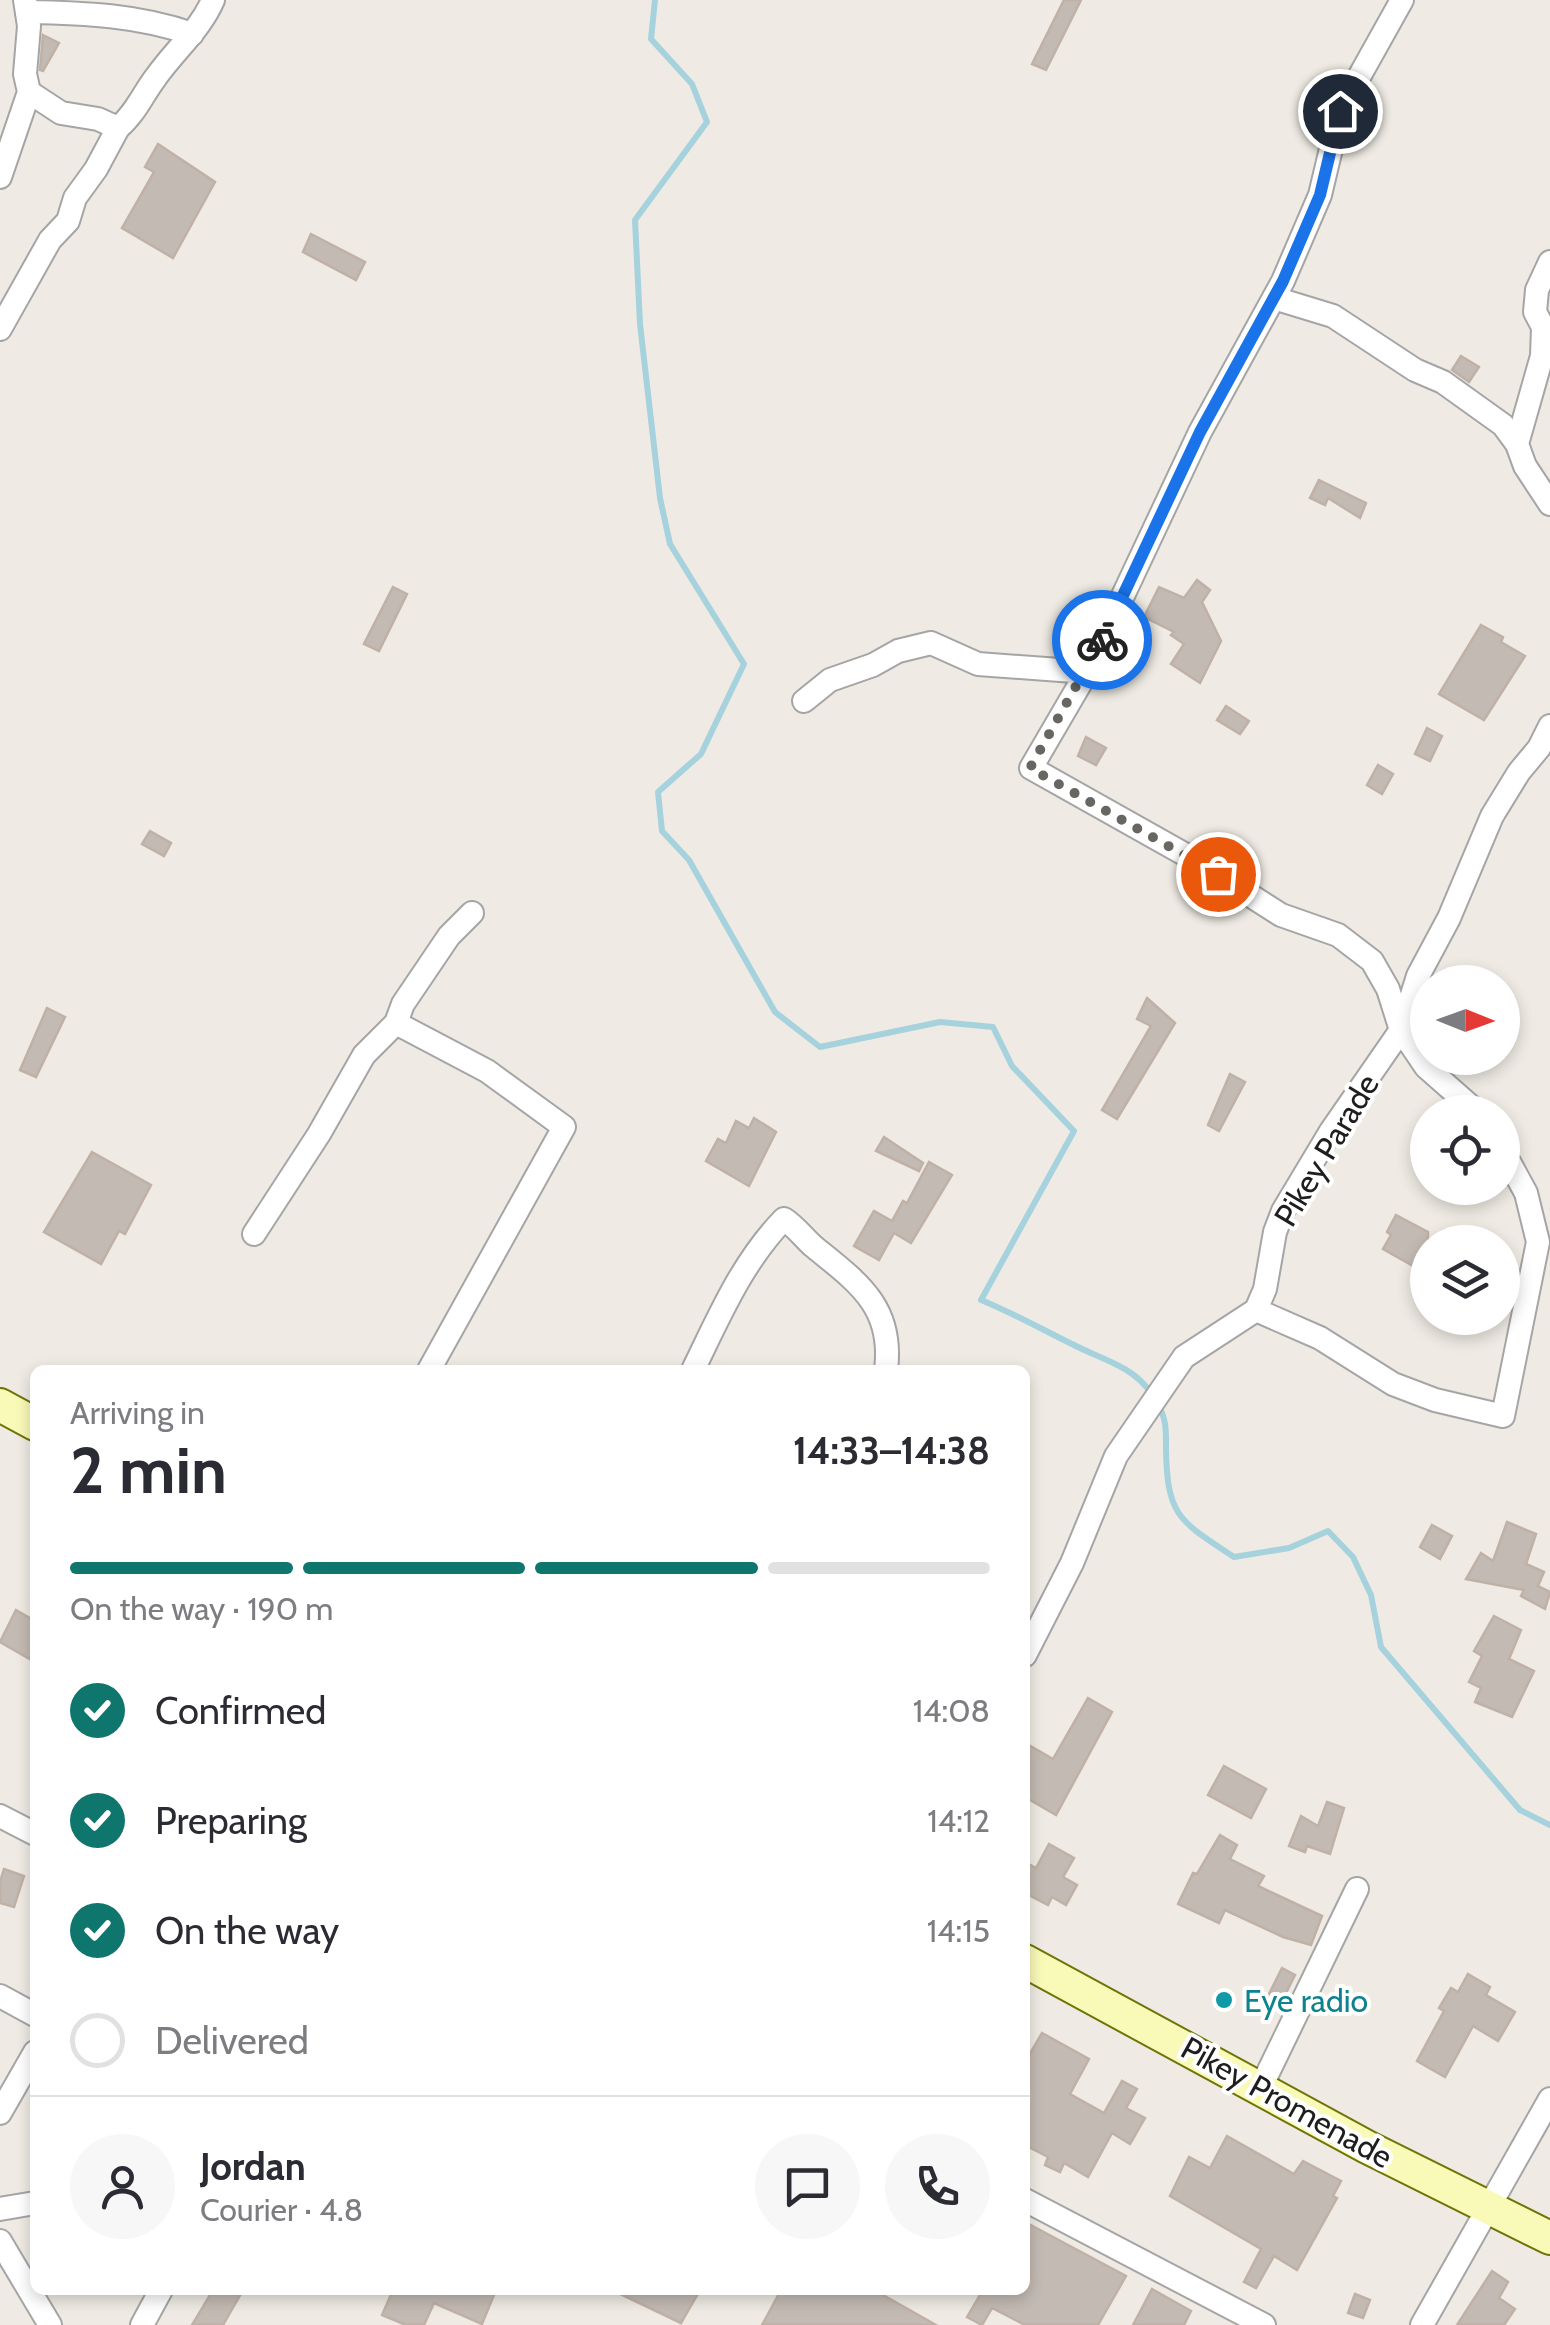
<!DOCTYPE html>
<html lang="en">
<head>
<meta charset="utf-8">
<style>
  body { margin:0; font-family:Cabin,sans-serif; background:#f7f7f7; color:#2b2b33; height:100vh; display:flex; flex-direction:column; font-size:38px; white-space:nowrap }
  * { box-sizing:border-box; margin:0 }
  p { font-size:32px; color:#7c7c81 }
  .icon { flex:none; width:55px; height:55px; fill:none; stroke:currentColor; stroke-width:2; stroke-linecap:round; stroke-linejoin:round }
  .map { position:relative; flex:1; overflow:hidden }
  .details { position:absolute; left:30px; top:1365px; width:1000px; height:930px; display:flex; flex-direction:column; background:#fff; border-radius:15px; box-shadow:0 5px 15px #0003 }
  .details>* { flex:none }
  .needle { width:65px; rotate:91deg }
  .controls { position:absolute; left:1410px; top:965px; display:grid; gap:20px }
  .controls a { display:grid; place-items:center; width:110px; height:110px; border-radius:50%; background:#fff; box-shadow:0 5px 15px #0003; font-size:50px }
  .pin { position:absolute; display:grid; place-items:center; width:85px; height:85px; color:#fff; margin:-42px; border:5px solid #fff; border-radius:50%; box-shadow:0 2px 10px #0007 }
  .courier { position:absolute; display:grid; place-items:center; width:100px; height:100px; margin:-50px; border:8px solid #1a73e8; border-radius:50%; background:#fff; color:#222; box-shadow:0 2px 12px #0007 }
  .headline em { font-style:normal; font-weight:700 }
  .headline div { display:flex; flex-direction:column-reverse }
  .headline { display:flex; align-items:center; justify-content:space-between; height:170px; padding:0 40px }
  h1 { font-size:65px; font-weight:700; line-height:75px }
  .bar { display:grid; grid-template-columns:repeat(4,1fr); gap:15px 10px; align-content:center; height:120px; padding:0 40px }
  .bar i { height:12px; border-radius:8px; background:#e1e1e2 }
  .bar .on { background:#0f766e }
  .bar p { grid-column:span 4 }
  .line { display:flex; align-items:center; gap:25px; padding:0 40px; border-top:2px solid #e1e1e2 }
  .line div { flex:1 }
  .round { display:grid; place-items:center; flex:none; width:105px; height:105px; border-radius:52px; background:#f7f7f7 }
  ol { padding:0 40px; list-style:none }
  li { display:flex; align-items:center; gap:30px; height:110px }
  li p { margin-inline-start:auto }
  li .icon { padding:10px; border-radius:50%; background:#0f766e; color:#fff; stroke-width:4 }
  li:last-child { color:#7c7c81 }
  li i { width:55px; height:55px; border:5px solid #e1e1e2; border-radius:50% }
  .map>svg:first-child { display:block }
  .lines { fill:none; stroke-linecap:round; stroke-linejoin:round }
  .stream { stroke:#a5d2dc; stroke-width:6 }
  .building { fill:#c3bab3; stroke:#c0b1a6; stroke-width:2.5 }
  .street-casing { stroke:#a5a5a5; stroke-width:26 }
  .secondary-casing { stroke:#6e7406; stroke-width:36 }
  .street { stroke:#fff; stroke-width:22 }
  .secondary { stroke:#f9f9b8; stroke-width:32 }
  .done { stroke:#676663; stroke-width:10; stroke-dasharray:0 18 }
  .route { stroke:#1a73e8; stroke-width:12 }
  .culture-dot { fill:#0f9aa8; stroke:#fff; stroke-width:4 }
  .labels { text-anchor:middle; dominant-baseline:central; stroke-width:8; stroke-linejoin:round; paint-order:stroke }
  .street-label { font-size:32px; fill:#1e1e1e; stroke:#fff }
  .culture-label { font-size:32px; fill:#0d838f; stroke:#fff; text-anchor:start }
</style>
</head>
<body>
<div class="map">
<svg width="1550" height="2325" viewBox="0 0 1550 2325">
  <rect width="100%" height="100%" fill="#efebe4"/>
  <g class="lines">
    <g class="stream">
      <path d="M655,0L651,39L692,84L707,122L635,220L640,324L660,498L670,544L744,664L701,754L658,792L662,831L689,860L775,1012L820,1047L940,1022L993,1027L1012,1066L1074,1131L981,1300C1013,1313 1041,1329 1072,1344C1100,1359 1132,1365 1151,1393"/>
      <path d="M1157,1403C1167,1419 1166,1431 1166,1449C1167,1517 1180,1521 1234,1557L1289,1548L1328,1531L1353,1557L1371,1595L1381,1647L1520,1810L1550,1825"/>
    </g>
  </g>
  <g class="building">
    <path d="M1064,0H1081L1046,70L1032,64Z"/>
    <path d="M43,35L59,43L43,71L40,70Z"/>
    <path d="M158,144L215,182L173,258L122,228L154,172L145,167Z"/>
    <path d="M311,234L365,262L356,280L303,252Z"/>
    <path d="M1461,356L1479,367L1469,382L1452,370Z"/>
    <path d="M1319,480L1366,503L1360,518L1328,498L1325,505L1310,498Z"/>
    <path d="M1197,580L1210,590L1202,602L1221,641L1200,683L1171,664L1184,644L1171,635L1174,632L1144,617L1159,587L1184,598Z"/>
    <path d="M393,587L407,594L379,651L364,644Z"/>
    <path d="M1481,625L1503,637L1501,642L1525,656L1484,720L1439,694Z"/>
    <path d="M1226,706L1249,721L1240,734L1217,720Z"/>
    <path d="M1427,728L1442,736L1430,761L1415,754Z"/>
    <path d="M1086,737L1106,748L1096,765L1078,756Z"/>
    <path d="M1378,765L1393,774L1382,794L1367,785Z"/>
    <path d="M150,831L171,843L164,856L142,844Z"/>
    <path d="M1147,998L1175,1023L1117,1119L1102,1110L1151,1026L1137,1019Z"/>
    <path d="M47,1008L65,1017L36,1077L20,1070Z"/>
    <path d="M1230,1074L1245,1082L1219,1131L1208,1125Z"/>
    <path d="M754,1118L776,1132L749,1186L706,1161L718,1139L726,1143L736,1121L749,1128Z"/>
    <path d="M884,1137L923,1163L919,1171L876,1151Z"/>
    <path d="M92,1152L151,1185L125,1234L119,1231L101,1264L44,1232Z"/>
    <path d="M929,1162L952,1175L911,1243L894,1233L879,1260L854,1246L874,1211L892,1221L903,1201L907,1203Z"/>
    <path d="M1396,1215L1428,1232V1262L1422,1271L1383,1249L1391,1235L1387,1232Z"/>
    <path d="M1507,1522L1536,1534L1526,1564L1544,1572L1538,1586L1550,1592L1545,1609L1521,1596L1524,1590L1466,1579L1481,1553L1493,1561Z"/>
    <path d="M1432,1525L1452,1536L1440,1559L1420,1547Z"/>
    <path d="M16,1610L35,1621V1662L0,1642Z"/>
    <path d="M1494,1616L1521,1630L1509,1659L1534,1671L1512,1717L1475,1702L1481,1688L1469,1682L1482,1656L1474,1651Z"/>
    <path d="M1088,1698L1112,1712L1056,1815L1025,1797V1743L1053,1759Z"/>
    <path d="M1224,1766L1266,1789L1251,1818L1208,1795Z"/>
    <path d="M1327,1802L1344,1808L1330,1854L1307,1846L1305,1852L1289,1846L1301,1816L1318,1826Z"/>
    <path d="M1220,1835L1237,1845L1230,1859L1264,1876L1258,1886L1322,1916L1311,1945L1283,1937L1225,1910L1219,1923L1178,1904L1193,1873L1197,1874Z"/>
    <path d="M1049,1844L1074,1858L1063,1877L1077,1885L1066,1905L1052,1897L1048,1905L1025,1893V1862L1036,1868Z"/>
    <path d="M4,1869L24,1876L14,1907L0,1903V1882Z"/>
    <path d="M1282,1968L1295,1975L1278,2009L1265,2002Z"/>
    <path d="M1468,1974L1490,1987L1486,1995L1515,2012L1498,2041L1473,2026L1445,2077L1417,2061L1444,2011L1439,2008L1451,1988L1458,1992Z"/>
    <path d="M1042,2033L1089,2059L1070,2094L1104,2113L1122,2081L1137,2089L1126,2108L1145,2118L1130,2144L1112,2133L1088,2177L1064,2163L1060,2172L1045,2165L1048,2157L1025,2145V2062Z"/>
    <path d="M1227,2136L1294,2174L1303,2161L1341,2181L1333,2196L1337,2198L1297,2270L1274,2256L1256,2288L1244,2282L1261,2249L1170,2196L1189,2157L1210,2168Z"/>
    <path d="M1025,2222L1126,2276L1098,2325H1025L992,2308L982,2325L967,2317L983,2290H1025Z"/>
    <path d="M1492,2271L1508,2282L1499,2298L1515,2309L1504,2325H1457Z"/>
    <path d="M1152,2289L1191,2311L1184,2325H1133Z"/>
    <path d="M213,2290H243L223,2325H192Z"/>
    <path d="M393,2290H496L482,2324L434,2303L424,2325H406L382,2315Z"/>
    <path d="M612,2290H700L681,2323Z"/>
    <path d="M781,2290H874L936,2325H762Z"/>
    <path d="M1355,2294L1370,2300L1363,2318L1348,2313Z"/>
  </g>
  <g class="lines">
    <defs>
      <g id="street">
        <path d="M1402,0L1340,111L1320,195L1283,281L1200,432L1087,672L1031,768L1193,859L1281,915L1338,935L1372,961L1388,989L1401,1030L1426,1067L1477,1112"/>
        <path d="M27,12C84,13 138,15 192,34"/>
        <path d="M118,128C135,114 143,94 156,77C175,50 200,30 213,0"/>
        <path d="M0,177L29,92L25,74L29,26L25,0"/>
        <path d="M1550,262L1537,290L1535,312L1543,327L1542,356L1517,444L1525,466L1550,504"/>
        <path d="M1274,298L1333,316L1415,370L1443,382L1503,425L1517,444"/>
        <path d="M0,329L50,240L68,221L75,198L96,169L118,128L98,119L61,113L29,92"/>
        <path d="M804,701L830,680L873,665L898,651L931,643L978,664L1087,672"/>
        <path d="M396,1023L487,1071L564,1127L429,1370"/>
        <path d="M254,1234L319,1134L364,1055L396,1023L403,1004L449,936L472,913"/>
        <path d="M1256,1310L1320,1338L1393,1384L1435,1400L1503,1416L1538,1242L1526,1193L1502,1149"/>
        <path d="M693,1370C719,1317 742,1262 784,1219C796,1227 803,1237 813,1246C857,1282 894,1306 886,1370"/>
        <path d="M1025,1655L1072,1563L1116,1456L1184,1357L1256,1310L1265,1289L1275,1232L1283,1211L1331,1131L1401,1030L1418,976L1449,918L1492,816L1519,772L1539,748L1550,726"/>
        <path d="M0,1816L35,1834"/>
        <path d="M0,1996L35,2015"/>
        <path d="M1261,2087L1357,1889"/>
        <path d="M0,2113L35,2052"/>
        <path d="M1025,2200L1264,2325"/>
        <path d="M0,2209L35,2203"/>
        <path d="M0,2241L50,2325"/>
        <path d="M142,2325L161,2290"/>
        <path d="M1422,2325L1550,2099"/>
      </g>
      <g id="secondary">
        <path d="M0,1405L35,1424"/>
        <path d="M1025,1961L1367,2147L1550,2238"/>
      </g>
    </defs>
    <use href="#street" class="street-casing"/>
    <use href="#secondary" class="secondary-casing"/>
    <use href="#street" class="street"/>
    <use href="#secondary" class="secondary"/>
  </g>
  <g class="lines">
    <path class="done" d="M1102,640L1030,768L1218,874"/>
    <path class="route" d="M1102,640L1200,432L1283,281L1320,195L1340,111"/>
  </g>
  <circle class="culture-dot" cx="1224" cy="2000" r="10"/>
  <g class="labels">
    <g class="street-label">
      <text transform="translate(1326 1150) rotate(-59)">Pikey Parade</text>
      <text transform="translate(1287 2102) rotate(29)">Pikey Promenade</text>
    </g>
    <g class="culture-label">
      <text x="1244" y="2000">Eye radio</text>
    </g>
  </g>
</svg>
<div class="controls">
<a><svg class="needle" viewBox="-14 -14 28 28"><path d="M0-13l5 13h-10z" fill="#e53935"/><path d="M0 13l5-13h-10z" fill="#7c7c81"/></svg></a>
<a><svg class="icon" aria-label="locate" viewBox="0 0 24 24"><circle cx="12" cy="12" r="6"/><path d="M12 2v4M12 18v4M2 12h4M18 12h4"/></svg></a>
<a><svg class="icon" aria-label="layers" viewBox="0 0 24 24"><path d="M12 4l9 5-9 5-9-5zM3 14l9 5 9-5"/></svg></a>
</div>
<div class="pin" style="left:1218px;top:874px;background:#ea580c"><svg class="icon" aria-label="bag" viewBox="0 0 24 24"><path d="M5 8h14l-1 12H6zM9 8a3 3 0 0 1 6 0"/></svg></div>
<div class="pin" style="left:1340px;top:111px;background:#1f2937"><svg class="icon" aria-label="home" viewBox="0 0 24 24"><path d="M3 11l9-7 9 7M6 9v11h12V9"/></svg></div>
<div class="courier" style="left:1102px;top:640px"><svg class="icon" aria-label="bike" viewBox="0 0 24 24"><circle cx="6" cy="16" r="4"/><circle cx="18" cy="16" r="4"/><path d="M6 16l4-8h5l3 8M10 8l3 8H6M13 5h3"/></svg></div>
<section class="details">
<div class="headline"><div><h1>2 min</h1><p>Arriving in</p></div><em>14:33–14:38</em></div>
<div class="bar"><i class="on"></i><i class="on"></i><i class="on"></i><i></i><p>On the way · 190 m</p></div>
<ol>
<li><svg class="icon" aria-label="check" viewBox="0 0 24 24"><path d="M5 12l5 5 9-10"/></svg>Confirmed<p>14:08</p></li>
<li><svg class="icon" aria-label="check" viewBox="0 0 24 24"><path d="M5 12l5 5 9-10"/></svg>Preparing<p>14:12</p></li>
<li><svg class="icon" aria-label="check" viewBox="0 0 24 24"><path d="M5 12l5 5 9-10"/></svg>On the way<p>14:15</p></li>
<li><i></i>Delivered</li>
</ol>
<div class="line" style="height:180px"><a class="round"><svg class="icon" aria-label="person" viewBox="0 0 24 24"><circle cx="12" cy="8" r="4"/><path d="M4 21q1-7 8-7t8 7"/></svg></a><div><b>Jordan</b><p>Courier · 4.8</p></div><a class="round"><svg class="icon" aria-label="chat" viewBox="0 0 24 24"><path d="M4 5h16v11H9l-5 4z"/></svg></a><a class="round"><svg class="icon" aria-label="phone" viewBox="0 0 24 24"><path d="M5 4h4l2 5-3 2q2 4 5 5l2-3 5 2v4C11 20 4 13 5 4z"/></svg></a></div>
</section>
</div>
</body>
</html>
